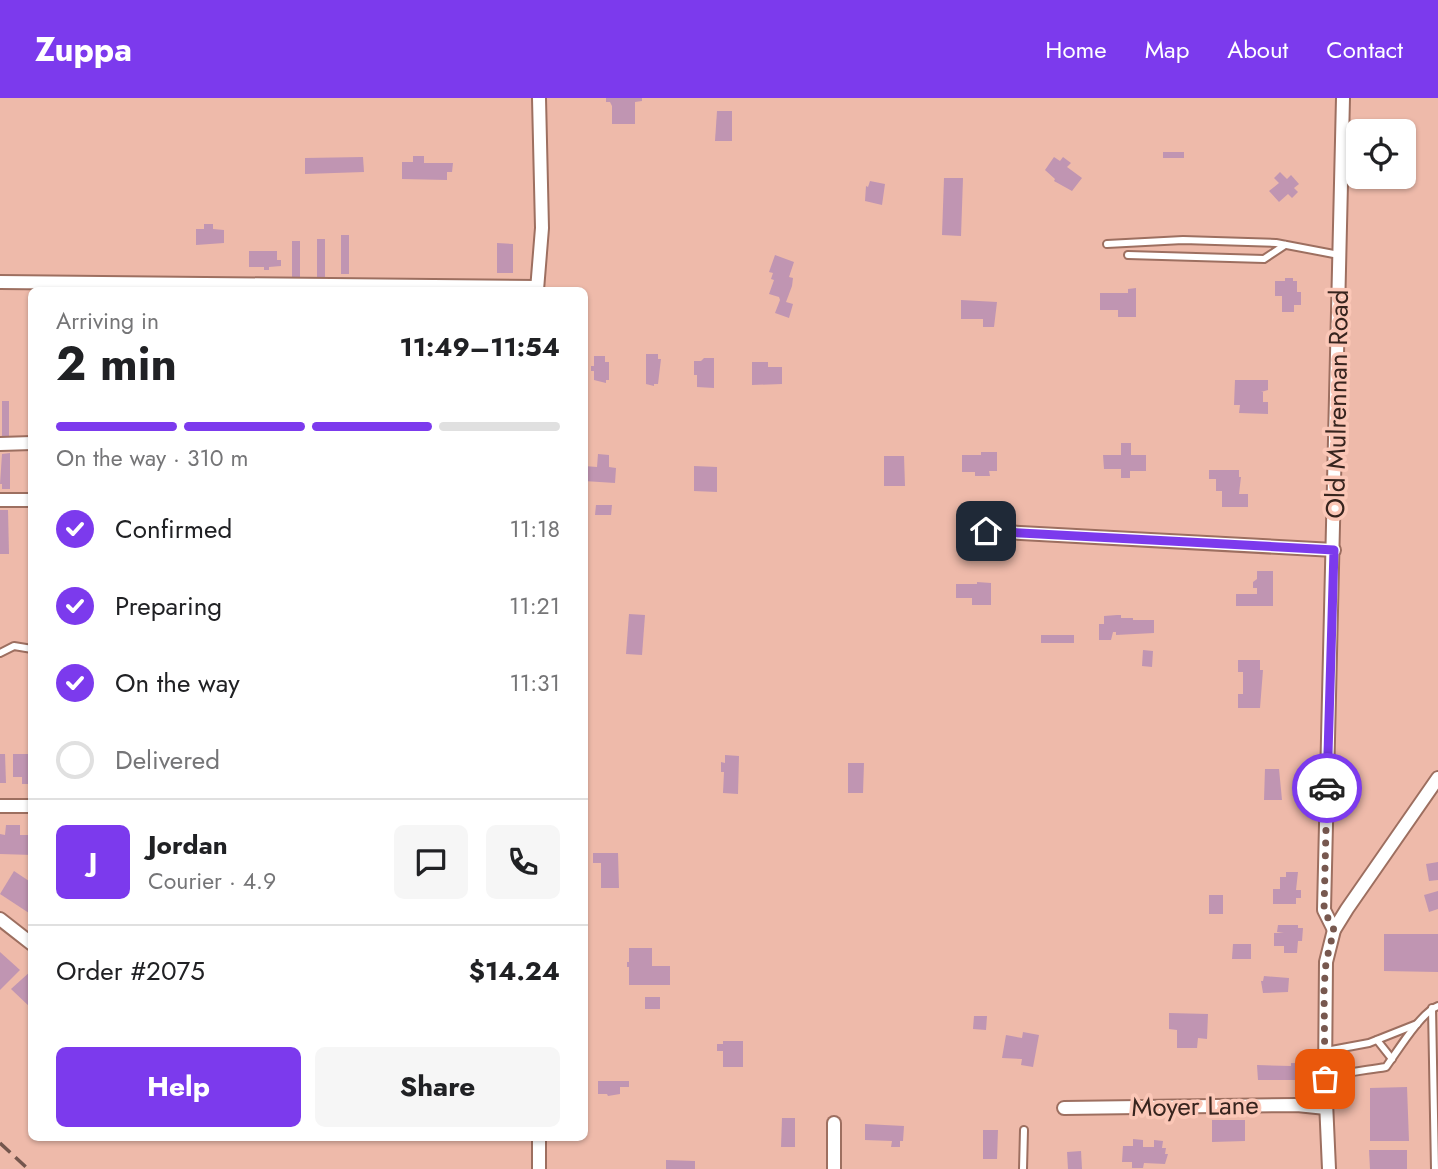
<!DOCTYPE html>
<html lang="en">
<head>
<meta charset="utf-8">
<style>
  body { margin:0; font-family:Jost,sans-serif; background:#f6f6f6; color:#202124; height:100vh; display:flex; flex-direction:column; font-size:26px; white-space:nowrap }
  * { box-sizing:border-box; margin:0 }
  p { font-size:23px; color:#757577 }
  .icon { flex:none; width:38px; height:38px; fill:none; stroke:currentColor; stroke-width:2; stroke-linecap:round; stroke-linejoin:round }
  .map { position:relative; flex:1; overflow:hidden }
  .side { position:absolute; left:28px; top:189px; width:560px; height:854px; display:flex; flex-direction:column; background:#fff; border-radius:10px; box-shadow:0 2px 5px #0004 }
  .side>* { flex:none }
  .controls { position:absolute; left:1346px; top:21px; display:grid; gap:14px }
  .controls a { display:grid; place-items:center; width:70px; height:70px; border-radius:10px; background:#fff; box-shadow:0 2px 5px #0004; font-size:35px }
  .pin { position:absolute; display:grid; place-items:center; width:60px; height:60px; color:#fff; margin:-30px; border-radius:14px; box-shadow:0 4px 10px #0006 }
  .courier { position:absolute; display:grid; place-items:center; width:70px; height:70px; margin:-35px; border:5px solid #7c3aed; border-radius:50%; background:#fff; color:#222; box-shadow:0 2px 9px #0007 }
  .summary em { font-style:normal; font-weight:700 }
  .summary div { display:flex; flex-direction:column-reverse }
  .summary { display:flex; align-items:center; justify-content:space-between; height:119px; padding:0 28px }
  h1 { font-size:46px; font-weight:700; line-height:52px }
  .bar { display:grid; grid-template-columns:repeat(4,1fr); gap:10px 7px; align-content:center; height:84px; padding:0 28px }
  .bar i { height:9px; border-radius:5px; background:#e0e0e0 }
  .bar .active { background:#7c3aed }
  .bar p { grid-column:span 4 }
  .line { display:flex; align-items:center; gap:18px; padding:0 28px; border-top:2px solid #e0e0e0 }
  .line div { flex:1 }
  .round { display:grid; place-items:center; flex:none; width:74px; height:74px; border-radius:10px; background:#f6f6f6 }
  ol { padding:0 28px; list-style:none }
  li { display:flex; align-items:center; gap:21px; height:77px }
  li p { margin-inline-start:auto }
  li .icon { padding:7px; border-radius:50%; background:#7c3aed; color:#fff; stroke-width:4 }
  li:last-child { color:#757577 }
  li i { width:38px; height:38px; border:4px solid #e0e0e0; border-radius:50% }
  .button { display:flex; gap:14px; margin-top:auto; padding:14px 28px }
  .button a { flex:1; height:80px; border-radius:10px; background:#7c3aed; color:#fff; font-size:28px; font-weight:700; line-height:80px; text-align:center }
  .button a+a { background:#f6f6f6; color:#202124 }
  header { display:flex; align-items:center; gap:42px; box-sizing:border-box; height:98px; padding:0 35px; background:#7c3aed; color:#fff }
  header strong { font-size:33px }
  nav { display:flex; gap:38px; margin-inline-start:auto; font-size:24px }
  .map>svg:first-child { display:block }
  .building { fill:#c095b2 }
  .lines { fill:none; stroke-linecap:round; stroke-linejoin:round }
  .service-casing { stroke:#9d6f60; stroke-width:10 }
  .minor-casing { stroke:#9d6f60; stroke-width:16 }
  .service { stroke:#fff; stroke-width:6 }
  .minor { stroke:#fff; stroke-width:12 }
  .rail { stroke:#74564d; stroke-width:3.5; stroke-dasharray:14 7; stroke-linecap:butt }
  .done { stroke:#77584f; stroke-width:7; stroke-dasharray:0 12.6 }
  .route { stroke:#7c3aed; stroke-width:9 }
  .labels { text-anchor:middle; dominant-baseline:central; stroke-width:7; stroke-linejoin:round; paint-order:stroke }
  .street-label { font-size:26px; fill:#37241e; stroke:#fbc7b7 }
</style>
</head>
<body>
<header>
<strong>Zuppa</strong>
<nav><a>Home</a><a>Map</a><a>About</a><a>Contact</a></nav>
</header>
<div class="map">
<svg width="1438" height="1071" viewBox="0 0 1438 1071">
  <rect width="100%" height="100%" fill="#eebaaa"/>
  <g class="building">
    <path d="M606,0H642V3L635,4V26H612V8L610,4H606Z"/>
    <path d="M717,13H732V43H715Z"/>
    <rect x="1163" y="54" width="21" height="6"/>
    <path d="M413,58H424V65H453L452,74H447V82L402,81V64H413Z"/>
    <path d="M363,59L364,74L305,76V60Z"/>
    <path d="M1054,59L1060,63L1063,59L1071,65L1067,69L1082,80L1072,93L1054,83L1055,81L1045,72Z"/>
    <path d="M1280,74L1287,81L1291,77L1299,86L1294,90L1298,94L1292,100L1288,96L1279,104L1269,93L1279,85L1274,80Z"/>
    <path d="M944,80H963L961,138L942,137Z"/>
    <path d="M870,83L885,86L882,107L865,103L866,88L868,89Z"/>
    <path d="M204,126H213V131L224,132V145L196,147V131H204Z"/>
    <rect x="341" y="137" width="8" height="39"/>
    <rect x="317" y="141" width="8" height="39"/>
    <rect x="292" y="143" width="8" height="39"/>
    <path d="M497,145L513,146V175H497Z"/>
    <path d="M249,153H277V162H281V168L269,169V172H264V169H249Z"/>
    <path d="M775,157L794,164L789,179L793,180L792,188L786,204L793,206L789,220L775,215L780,202L779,199L769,196L774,182L771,181L773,175L769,174Z"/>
    <path d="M1285,180H1293V183H1297V194H1301V207H1294V214H1282V198H1275V183H1285Z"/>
    <path d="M1136,190V219H1118V212H1100V195H1128V191Z"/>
    <path d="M961,202L997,204L994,229H983V221H961Z"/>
    <path d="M646,256H658V261H661L658,286H654V288L646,286Z"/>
    <path d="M594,258H605V264H609V282H606V285L594,282V273H591V268H594Z"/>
    <path d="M704,260H714V290L697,289V277H694V263H701Z"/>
    <path d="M752,264H768V269H782V286L752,287Z"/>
    <path d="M1235,282H1268V292L1261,294H1263V304H1268V316L1239,315L1240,307H1234Z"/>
    <rect x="2" y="303" width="7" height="35"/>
    <path d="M1121,345H1131V357H1146V373H1130V380H1121V371H1104L1103,357H1121Z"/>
    <path d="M981,354H997V373H989L990,378H975V374H962V357H981Z"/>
    <path d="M10,355V391H2V386H0L2,356Z"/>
    <path d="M598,356L609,357V369L616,370L615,385L584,383V368L597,369Z"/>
    <path d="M884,358H904L905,388H884Z"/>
    <path d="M694,368L717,369V394L694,393Z"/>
    <path d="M1209,372H1239V379H1241L1239,396H1248V409H1222V393H1216V381H1209Z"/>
    <path d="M596,407H612L611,417H595Z"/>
    <path d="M0,412H8L9,456H0Z"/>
    <path d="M1257,473H1273V508H1236V496H1257V490H1253V484L1257,481Z"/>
    <path d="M977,484L991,485V507H972V500H956V486H977Z"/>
    <path d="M629,516L645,517L642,557L626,556Z"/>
    <path d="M1117,517H1121V520H1133V522H1154V535L1116,537V534H1113L1111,542H1099V526H1104V518Z"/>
    <rect x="1041" y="537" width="33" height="8"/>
    <path d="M1143,552L1153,553L1152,569L1142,568Z"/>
    <path d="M1238,562H1260V572H1263L1260,610H1238V596H1243V574H1238Z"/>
    <path d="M0,656H5L6,685H0Z"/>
    <path d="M13,656H32V686H22V679H13Z"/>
    <path d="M725,657L739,658L738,696L723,695L724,674H721V664L725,665Z"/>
    <path d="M848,665H864L863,695H848Z"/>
    <path d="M1265,671H1279L1282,702H1264Z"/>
    <path d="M6,727H20V737H32V757L0,756V736L5,737Z"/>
    <path d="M593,755H618L619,790H601V765H593Z"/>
    <path d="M1438,764V782L1429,783L1426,766Z"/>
    <path d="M14,773L32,785V817L0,796Z"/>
    <path d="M1286,774H1298L1296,792H1301V800H1296V806H1273V791H1280V779H1286Z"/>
    <path d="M1438,793V811L1429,814L1424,797Z"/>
    <rect x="1209" y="797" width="14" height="19"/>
    <path d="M1278,827H1298V830H1303L1302,843H1298L1297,855H1284V848H1274V835H1284L1277,834Z"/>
    <path d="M1384,836H1438V874L1384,873Z"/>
    <path d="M1233,846H1251V861H1232Z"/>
    <path d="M629,850H652V868H670V887H629V869H627V864H629Z"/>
    <path d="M0,854L20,872L0,892Z"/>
    <path d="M32,872V911L11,891Z"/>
    <path d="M1264,878L1289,880L1288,894L1263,895L1261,883H1263Z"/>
    <rect x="645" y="899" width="15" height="12"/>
    <path d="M1169,915L1208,916L1207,941L1198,940L1197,950H1177V932L1169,931Z"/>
    <path d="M974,918H987L986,932L973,931Z"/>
    <path d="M1023,934L1039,937L1033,969L1021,967L1022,961L1002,960L1006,937L1022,940Z"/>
    <path d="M723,943H743V969H723V953H717V946H723Z"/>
    <path d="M1291,965H1296V982H1258L1257,967L1291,968Z"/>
    <path d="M598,983H629V989H620V996L608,998L607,996H598Z"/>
    <path d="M1407,989L1409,1043H1370V990Z"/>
    <path d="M782,1020H795V1049H781Z"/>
    <path d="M1212,1022H1245V1043L1212,1044Z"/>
    <path d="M865,1026L904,1028L903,1043H900V1049H891L892,1043L865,1042Z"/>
    <path d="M983,1032H998L997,1061H983Z"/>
    <path d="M1133,1041L1143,1042V1049H1154V1042L1163,1043L1162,1050H1166L1165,1056H1168L1165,1066L1144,1065L1143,1070H1132V1064H1122L1123,1048H1133Z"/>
    <path d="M1369,1052H1407V1071H1370Z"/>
    <path d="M1081,1053L1082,1071H1068L1067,1054Z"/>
    <path d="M666,1062L695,1063V1071H666Z"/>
  </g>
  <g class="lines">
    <defs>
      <g id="service">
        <path d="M1107,146L1183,142L1276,145L1339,157"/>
        <path d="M1128,157L1264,161L1285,147"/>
        <path d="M0,555L14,548L32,551"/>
        <path d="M1432,910L1435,1071"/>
        <path d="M1377,942L1392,961"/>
        <path d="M1326,953L1369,945L1417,926"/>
        <path d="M1325,981C1348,973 1363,973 1386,969C1397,954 1421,914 1438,908"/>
        <path d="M1023,1071L1024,1032"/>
      </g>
      <g id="minor">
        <path d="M0,184L537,189"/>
        <path d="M537,192L542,130L539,0"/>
        <path d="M0,346L32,345"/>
        <path d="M0,402H32"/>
        <path d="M986,433L1334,452"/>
        <path d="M0,708H32"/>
        <path d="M0,821L32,846"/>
        <path d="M1334,832L1324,812L1343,0"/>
        <path d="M1064,1010L1297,1007L1326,1010"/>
        <path d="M834,1025V1071"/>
        <path d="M539,1071V1040"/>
        <path d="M1329,1071L1325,981L1326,864L1334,832L1347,811L1438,680"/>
      </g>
    </defs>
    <use href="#service" class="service-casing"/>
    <use href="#minor" class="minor-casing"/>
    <use href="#service" class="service"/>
    <use href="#minor" class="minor"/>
    <path class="rail" d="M0,1045L28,1071"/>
  </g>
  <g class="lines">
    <path class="done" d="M1325,981L1324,891L1326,864L1334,832L1324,812L1327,690"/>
    <path class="route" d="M986,433L1334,452L1327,690"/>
  </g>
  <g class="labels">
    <g class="street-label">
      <text transform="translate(1337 306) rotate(-89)">Old Mulrennan Road</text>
      <text transform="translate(1195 1008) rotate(-1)">Moyer Lane</text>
    </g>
  </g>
</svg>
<div class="controls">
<a><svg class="icon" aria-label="locate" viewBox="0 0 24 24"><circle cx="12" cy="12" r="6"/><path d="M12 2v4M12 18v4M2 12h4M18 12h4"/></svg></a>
</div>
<div class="pin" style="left:1325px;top:981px;background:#ea580c"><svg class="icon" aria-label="bag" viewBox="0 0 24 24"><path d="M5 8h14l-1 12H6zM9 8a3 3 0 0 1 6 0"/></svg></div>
<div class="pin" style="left:986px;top:433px;background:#1f2937"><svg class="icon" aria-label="home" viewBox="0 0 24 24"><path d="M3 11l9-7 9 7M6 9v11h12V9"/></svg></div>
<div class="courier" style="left:1327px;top:690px"><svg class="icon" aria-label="car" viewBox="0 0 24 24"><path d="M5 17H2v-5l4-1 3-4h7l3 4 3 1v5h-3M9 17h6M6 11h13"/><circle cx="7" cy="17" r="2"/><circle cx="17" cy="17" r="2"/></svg></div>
<section class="side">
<div class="summary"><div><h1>2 min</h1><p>Arriving in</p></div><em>11:49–11:54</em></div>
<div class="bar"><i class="active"></i><i class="active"></i><i class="active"></i><i></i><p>On the way · 310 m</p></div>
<ol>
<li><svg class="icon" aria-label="check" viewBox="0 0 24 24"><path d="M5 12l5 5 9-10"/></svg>Confirmed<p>11:18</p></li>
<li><svg class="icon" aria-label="check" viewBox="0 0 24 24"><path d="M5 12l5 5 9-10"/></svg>Preparing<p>11:21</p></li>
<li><svg class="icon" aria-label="check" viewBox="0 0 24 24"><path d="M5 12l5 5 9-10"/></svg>On the way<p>11:31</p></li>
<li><i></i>Delivered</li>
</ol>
<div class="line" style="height:126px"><b class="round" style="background:#7c3aed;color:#fff">J</b><div><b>Jordan</b><p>Courier · 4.9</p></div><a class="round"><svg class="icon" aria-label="chat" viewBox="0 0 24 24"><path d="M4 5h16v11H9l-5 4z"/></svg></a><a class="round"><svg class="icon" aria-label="phone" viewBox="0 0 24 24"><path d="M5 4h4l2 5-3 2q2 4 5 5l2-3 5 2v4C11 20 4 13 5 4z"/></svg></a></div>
<div class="line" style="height:91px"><div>Order #2075</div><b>$14.24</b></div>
<div class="button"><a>Help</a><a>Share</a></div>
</section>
</div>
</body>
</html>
